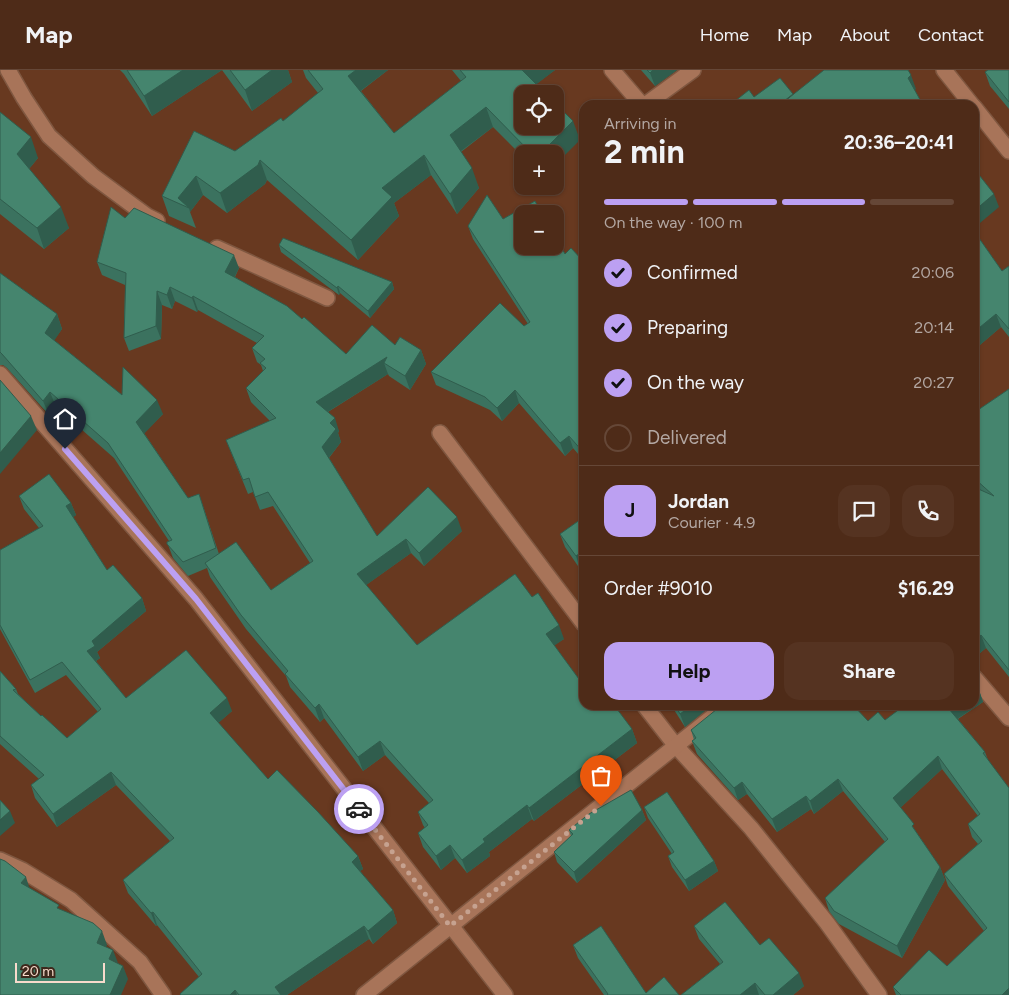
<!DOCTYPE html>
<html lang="en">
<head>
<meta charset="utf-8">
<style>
  body { margin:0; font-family:Figtree,sans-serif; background:#553321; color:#f1f3f6; height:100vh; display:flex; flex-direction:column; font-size:19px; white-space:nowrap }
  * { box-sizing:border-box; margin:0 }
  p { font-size:16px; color:#b3a7a2 }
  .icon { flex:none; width:28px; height:28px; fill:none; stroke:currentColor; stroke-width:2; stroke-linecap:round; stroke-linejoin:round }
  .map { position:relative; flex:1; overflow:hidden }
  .drawer { position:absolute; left:579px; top:30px; width:400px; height:610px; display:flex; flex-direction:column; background:#4e2b18; border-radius:15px; box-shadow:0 1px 4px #0004,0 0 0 1px #654737 }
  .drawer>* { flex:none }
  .controls { position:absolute; left:514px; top:15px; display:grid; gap:10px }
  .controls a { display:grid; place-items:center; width:50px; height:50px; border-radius:10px; background:#4e2b18; box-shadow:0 1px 4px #0004,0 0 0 1px #654737; font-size:25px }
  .scale { position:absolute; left:15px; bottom:12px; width:90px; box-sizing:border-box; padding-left:5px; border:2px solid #f8dbcc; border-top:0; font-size:14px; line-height:18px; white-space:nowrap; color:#f8dbcc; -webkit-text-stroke:4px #3d281c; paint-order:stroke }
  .pin { position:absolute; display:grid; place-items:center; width:42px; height:42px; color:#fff; margin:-51px -21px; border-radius:50% 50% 50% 0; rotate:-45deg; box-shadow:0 0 5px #0007 }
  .pin .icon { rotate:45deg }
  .courier { position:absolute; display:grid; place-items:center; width:50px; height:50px; margin:-25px; border:4px solid #bca0f2; border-radius:50%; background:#fff; color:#222; box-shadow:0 1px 6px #0007 }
  .overview em { font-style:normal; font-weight:700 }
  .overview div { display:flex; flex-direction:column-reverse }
  .overview { display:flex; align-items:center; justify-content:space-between; height:85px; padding:0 25px }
  h1 { font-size:32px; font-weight:700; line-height:38px }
  .bar { display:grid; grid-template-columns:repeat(4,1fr); gap:8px 5px; align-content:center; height:60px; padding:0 25px }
  .bar i { height:6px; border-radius:4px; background:#654737 }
  .bar .current { background:#bca0f2 }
  .bar p { grid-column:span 4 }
  .line { display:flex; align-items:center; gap:12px; padding:0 25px; border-top:1px solid #654737 }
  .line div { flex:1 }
  .round { display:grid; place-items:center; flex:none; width:52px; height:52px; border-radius:15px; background:#553321 }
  ol { padding:0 25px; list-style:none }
  li { display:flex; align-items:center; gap:15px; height:55px }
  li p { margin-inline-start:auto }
  li .icon { padding:5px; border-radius:50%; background:#bca0f2; color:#111; stroke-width:4 }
  li:last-child { color:#b3a7a2 }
  li i { width:28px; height:28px; border:2px solid #654737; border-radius:50% }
  .cta { display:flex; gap:10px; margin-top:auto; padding:10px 25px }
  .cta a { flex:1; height:58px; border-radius:15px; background:#bca0f2; color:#111; font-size:20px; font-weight:700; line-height:58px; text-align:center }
  .cta a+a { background:#553321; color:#f1f3f6 }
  header { display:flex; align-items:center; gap:30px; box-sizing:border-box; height:70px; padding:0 25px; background:#4e2b18; border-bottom:1px solid #654737 }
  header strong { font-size:24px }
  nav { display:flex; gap:28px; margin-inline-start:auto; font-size:18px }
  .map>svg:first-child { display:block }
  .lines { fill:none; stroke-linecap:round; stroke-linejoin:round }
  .minor-casing { stroke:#7f5740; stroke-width:18 }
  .minor { stroke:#a87459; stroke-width:15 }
  .wall { fill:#3b725f }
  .shaded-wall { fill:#305d4d }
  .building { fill:#45856e; stroke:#305d4d }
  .done { stroke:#c6a290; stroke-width:5; stroke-dasharray:0 9 }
  .route { stroke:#bca0f2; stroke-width:6 }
</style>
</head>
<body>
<header>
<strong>Map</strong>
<nav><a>Home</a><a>Map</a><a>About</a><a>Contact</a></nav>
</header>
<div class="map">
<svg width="1009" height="925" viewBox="0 0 1009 925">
  <rect width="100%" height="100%" fill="#683920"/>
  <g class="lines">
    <defs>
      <g id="minor">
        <path d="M8,0L24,28L49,66L93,106L147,146L157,151"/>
        <path d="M612,0L642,35"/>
        <path d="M944,0L972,35"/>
        <path d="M645,35L693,0"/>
        <path d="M974,37L1009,81"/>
        <path d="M217,178L327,228"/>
        <path d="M0,304L196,529L505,925"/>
        <path d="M440,363L584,554"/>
        <path d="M974,607L1009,648"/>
        <path d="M644,635L676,676L751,758L827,853L879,925"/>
        <path d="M0,790L22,800L71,830L140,892L163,925"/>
        <path d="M364,925L727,635"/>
      </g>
    </defs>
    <use href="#minor" class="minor-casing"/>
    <use href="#minor" class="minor"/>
  </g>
  <g class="wall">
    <path d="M120,0H288L292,12L252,41L222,0L152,46L124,4Z"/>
    <path d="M303,0H388L361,21L394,63L461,11L452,0H555L536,14L580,70L555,84H522V86L493,57L461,82L479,118L457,144L431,105L394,133L399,146L358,190L267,110L265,114L227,143L203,125L190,142L196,158L169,146L162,126L283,51L318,23L306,8Z"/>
    <path d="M641,0H677L655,16Z"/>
    <path d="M1009,0V39L990,16L985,2Z"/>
    <path d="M0,42L38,88L29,99L69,158L44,179L0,144Z"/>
    <path d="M125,148L239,198L235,207L302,249L346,284L395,275L421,280L426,294L410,320L389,306L388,304L328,342L339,361L338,363L341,372L329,388L377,466L462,461L424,496L411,483L366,515L417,575L564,569L554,575L584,616L632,659L637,673L534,751L532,749L489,782L490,786L467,803L455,788L441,800L423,777L418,763L425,758L423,755L418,742L429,733L385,685L363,701L324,648L320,652L290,617L286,606L246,559L210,507L207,498L188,506L173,488L167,472L169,471L114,388L56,337L49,345L7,298L3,295H0V203L57,244L62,259L54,270L122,325L163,344L144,363L188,428L199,424L219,484L271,520L310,493L273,436L260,440L253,422L248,424L226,370L270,351L251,332L246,318L263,301L261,295L257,292L252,278L257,273L198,240L197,242L175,231L172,239L162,235L161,269L129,281L124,268L125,215L102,205L97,192Z"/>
    <path d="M503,149L565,184L584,192V391L573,378L565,386L519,333L502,351L490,340L436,315L431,302L524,256L528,254L473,169L468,156Z"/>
    <path d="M974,161L1002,201L1009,196V267L1001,257L974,280Z"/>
    <path d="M279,175L392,212L394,219L370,248L340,223L339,225L281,182Z"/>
    <path d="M1009,319V607L986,578L974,588L975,418L974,417V336L978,340Z"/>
    <path d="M19,426L71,433L76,445L73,447L107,500L142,528L146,541L97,582L100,588L96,591L126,628L232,641L218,653L268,709L358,786L363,799L360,801L393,840L397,853L373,874L369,869L287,925H180L199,907L157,855L156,856L128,823L123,810L170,771L116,715L57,757L35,728L31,715L39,709L0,674V601L16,619L18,624L41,646L67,668L98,642L66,605L35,623L0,559V480L39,458L24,439Z"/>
    <path d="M584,447V496L580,499L565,477L560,464Z"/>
    <path d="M979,620L983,632L958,649L985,682L988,690L1009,925H896L893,917L947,896L984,861L948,816L944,804L978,774L972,767L968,754L978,746L942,699L900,738L940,797L945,810L902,888L839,854L829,841L825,828L885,772L843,721L814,744L811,739L777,762L747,724L738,730L697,684L692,671L694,670L691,660L885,650Z"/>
    <path d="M671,635H712L685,657Z"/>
    <path d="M644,737L714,791L718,801L689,821L672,797L668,786L672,784L648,748Z"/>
    <path d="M642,740L646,750L577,813L557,792L554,782L571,766L569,760Z"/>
    <path d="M694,856L760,875L804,916L793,925H681L720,894L699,869Z"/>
    <path d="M573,875L646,923L679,925H604L578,888Z"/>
  </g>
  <g class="shaded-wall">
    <path d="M183,0H222L152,46L144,26Z"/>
    <path d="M272,0H288L292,12L252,41L245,20Z"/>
    <path d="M356,0H388L355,25L348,6Z"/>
    <path d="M522,0H555L529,20Z"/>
    <path d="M653,0H677L655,16L650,3Z"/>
    <path d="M911,5L916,19L913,22L908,8Z"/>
    <path d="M486,37L493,57L457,84L450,65Z"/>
    <path d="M573,51L580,70L555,95V84H540Z"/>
    <path d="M31,67L38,88L24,105L17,84Z"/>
    <path d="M424,85L431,105L394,133L399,146L358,190L351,170L382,118Z"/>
    <path d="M260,90L267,110L265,114L227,143L220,123Z"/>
    <path d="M472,98L479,118L457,144L450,124Z"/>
    <path d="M196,106L203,125L190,142L189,138L178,128Z"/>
    <path d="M994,124L999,137L974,158V141Z"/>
    <path d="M61,137L69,158L44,179L37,158Z"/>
    <path d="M234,185L239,198L230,216L225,202Z"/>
    <path d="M392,212L394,219L370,248L368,241Z"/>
    <path d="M338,216L340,223L339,225L337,218Z"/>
    <path d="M170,217L175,231L172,239L167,225Z"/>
    <path d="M157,221L162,235L161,269L156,256Z"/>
    <path d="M193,226L198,240L197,242L192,228Z"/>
    <path d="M57,244L62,259L50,277L45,263Z"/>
    <path d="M996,244L1001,257L974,280V262Z"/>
    <path d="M421,280L426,294L410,320L405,306Z"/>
    <path d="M387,287L384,293L388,304L321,346L316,332Z"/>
    <path d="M515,320L519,333L502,351L497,338Z"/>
    <path d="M50,322L56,337L49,345L43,331Z"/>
    <path d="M157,330L163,344L142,366L136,352Z"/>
    <path d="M31,346L37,360L0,404V383Z"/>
    <path d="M335,348L339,361L338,363L341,372L327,390L322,377L330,353Z"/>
    <path d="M569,366L573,378L565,386L560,373Z"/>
    <path d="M71,433L76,445L71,449L66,436Z"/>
    <path d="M457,447L462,461L424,496L419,483Z"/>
    <path d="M406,469L411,483L362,518L357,504Z"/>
    <path d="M584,480V496L580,499L576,486Z"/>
    <path d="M142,528L146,541L97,582L100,588L92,594L87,581L92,571Z"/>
    <path d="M559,555L564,569L551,578L546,564Z"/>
    <path d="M981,565L986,578L974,588V571Z"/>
    <path d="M979,620L983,632L954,651L949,639L955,635H974V623Z"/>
    <path d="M227,628L232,641L215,656L210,643Z"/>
    <path d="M319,634L324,648L320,652L315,638Z"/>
    <path d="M692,635H712L685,657L680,644Z"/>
    <path d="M632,659L637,673L534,751L529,738Z"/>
    <path d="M380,671L385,685L363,701L358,687Z"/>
    <path d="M938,686L942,699L897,741L893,728Z"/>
    <path d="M111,702L116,715L57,757L53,744Z"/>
    <path d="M838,709L843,721L814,744L810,731Z"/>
    <path d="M742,712L747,724L738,730L734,718Z"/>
    <path d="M806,726L811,739L777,762L772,749Z"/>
    <path d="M527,735L532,749L489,782L490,786L467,803L462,790L483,769Z"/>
    <path d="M642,740L646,750L577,813L574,802Z"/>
    <path d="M10,741L15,753L0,766V750Z"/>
    <path d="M450,775L455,788L441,800L436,786Z"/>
    <path d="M358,786L363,799L356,804L352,792Z"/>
    <path d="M714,791L718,801L689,821L685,810Z"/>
    <path d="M940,797L945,810L902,888L897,876Z"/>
    <path d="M26,807L30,820L21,813Z"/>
    <path d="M393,840L397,853L373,874L368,861Z"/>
    <path d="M153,842L157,855L156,856L151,843Z"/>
    <path d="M364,856L369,869L287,925H278L275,917Z"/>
    <path d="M102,861L107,875L102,886L97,873Z"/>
    <path d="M113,880L118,893L109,889Z"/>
    <path d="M123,896L128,909L121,925H110Z"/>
    <path d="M799,903L804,916L793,925H773Z"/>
    <path d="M755,913L759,925H740Z"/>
    <path d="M1009,918V925H1002Z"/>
    <path d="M235,920L237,925H230Z"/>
  </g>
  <g class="building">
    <path d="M127,0H183L144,26Z"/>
    <path d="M230,0H272L245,20Z"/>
    <path d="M308,0H356L348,6L394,63L466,7L460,0H522L546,24H522V56H555V33L573,51L540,84H532L486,37L450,65L472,98L450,124L424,85L382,118L392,127L351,170L260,90L258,95L220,123L196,106L178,128L189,138L162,126L194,61L235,81L281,48L283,51L323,19Z"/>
    <path d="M647,0H653L650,3Z"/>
    <path d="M824,0H908L911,5L908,8L923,35H873V34L869,35L867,32L863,35H780Z"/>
    <path d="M988,0H1009V32L985,2Z"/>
    <path d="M780,8L793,24L779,35H730L749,20L754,27Z"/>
    <path d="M0,42L31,67L17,84L61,137L37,158L0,129Z"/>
    <path d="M976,101L994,124L974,141V102Z"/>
    <path d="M487,125L503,149L535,131L542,144H522V176H555V166L565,184L571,178L584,192V383L569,366L560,373L515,320L497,338L485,327L431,302L500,233L524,256L530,252L468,156Z"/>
    <path d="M111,137L125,148L134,138L234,185L225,202L287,236L302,249L304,247L346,284L372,255L395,275L400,267L421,280L405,306L384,293L387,287L316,332L335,348L330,353L336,359L322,377L377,466L428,417L457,447L419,483L406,469L357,504L417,575L515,504L532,527L538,523L559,555L546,564L584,616V635H614L632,659L529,738L527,735L483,769L485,772L462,790L450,775L436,786L418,763L428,755L418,742L433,730L380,671L358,687L319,634L315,638L285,604L288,601L241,545L205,493L236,472L271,520L313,491L268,422L255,427L249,408L243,410L226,370L276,348L246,318L266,298L260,293L265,289L252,278L264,266L193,226L192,228L170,217L167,225L157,221L156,256L124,268L126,203L97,192Z"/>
    <path d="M974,161L1002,201L1009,196V259L996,244L974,262Z"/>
    <path d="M283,168L392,212L368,241L338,216L337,218L279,175Z"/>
    <path d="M0,203L57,244L45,263L122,325L123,297L157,330L136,352L188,428L199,424L216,478L183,492L167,474V472L172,470L108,373L50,322L43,331L2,284L0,282Z"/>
    <path d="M0,310L31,346L0,383Z"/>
    <path d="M1009,319V600L981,565L974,571V417L994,426L974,408V336L978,340Z"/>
    <path d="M49,404L71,433L66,436L107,500L113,495L142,528L92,571L95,576L87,581L126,628L186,580L227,628L210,643L268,709L277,700L318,742L358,786L352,792L393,840L368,861L364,856L275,917L281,925H239L235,920L230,925H181L180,924L202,904L153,842L151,843L123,810L174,768L111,702L53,744L31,715L44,705L0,666V601L16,619L13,620L41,646L42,645L67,668L101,639L62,592L30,610L0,555V480L43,456L19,426Z"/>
    <path d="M584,447V480L576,486L560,464Z"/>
    <path d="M974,614L979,620L974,623Z"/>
    <path d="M675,635H692L680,644Z"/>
    <path d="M722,635H853L868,651L878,642L885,650L905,635H955L949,639L985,682L983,683L1009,718V918L1002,925H901L893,917L929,880L947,896L987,858L944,804L982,771L968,754L980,744L938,686L893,728L914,754L912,756L940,797L897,876L834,841L825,828L888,769L838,709L810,731L806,726L772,749L742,712L734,718L692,671L696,668L691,660Z"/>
    <path d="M631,720L642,740L574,802L554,782L573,764L569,760L589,744Z"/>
    <path d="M667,722L714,791L685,810L668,786L674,782L644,737Z"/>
    <path d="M0,730L10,741L0,750Z"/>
    <path d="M0,789L5,791L26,807L21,813L59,835L57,838L93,853L102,861L97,873L113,880L109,889L123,896L110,925H0Z"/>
    <path d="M725,832L760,875L769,868L799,903L773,925H765L755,913L740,925H681L723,892L694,856Z"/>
    <path d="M601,856L646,923L664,907L679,925H607L608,924L573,875Z"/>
  </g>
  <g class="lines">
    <path class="done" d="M359,739L450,856L601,736"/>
    <path class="route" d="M65,379L196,529L359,739"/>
  </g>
</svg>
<div class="controls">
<a><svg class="icon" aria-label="locate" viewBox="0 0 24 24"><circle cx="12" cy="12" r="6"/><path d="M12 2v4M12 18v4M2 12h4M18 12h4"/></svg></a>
<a>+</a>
<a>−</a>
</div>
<div class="scale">20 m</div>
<div class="pin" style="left:601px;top:736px;background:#ea580c"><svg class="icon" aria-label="bag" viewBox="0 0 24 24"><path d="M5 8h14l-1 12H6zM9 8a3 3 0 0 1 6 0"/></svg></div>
<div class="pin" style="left:65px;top:379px;background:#1f2937"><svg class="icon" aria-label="home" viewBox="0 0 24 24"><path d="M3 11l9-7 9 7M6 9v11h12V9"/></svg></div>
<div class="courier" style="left:359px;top:739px"><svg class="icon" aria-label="car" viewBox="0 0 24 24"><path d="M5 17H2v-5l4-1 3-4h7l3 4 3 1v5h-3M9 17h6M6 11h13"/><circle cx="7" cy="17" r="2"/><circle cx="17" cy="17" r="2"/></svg></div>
<section class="drawer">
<div class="overview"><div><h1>2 min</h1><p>Arriving in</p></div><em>20:36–20:41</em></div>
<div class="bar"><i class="current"></i><i class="current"></i><i class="current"></i><i></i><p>On the way · 100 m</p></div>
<ol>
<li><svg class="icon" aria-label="check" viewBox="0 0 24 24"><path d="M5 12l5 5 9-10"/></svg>Confirmed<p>20:06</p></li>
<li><svg class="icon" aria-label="check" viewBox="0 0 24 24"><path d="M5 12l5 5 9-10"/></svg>Preparing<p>20:14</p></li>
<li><svg class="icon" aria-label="check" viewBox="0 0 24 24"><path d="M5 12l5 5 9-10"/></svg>On the way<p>20:27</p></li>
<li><i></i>Delivered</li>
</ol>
<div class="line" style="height:90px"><b class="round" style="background:#bca0f2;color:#111">J</b><div><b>Jordan</b><p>Courier · 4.9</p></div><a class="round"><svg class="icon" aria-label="chat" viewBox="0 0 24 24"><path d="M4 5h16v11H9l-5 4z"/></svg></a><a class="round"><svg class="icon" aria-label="phone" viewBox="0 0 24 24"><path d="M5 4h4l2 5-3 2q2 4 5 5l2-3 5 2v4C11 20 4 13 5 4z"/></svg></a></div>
<div class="line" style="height:65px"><div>Order #9010</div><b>$16.29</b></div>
<div class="cta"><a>Help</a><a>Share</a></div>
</section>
</div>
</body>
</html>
